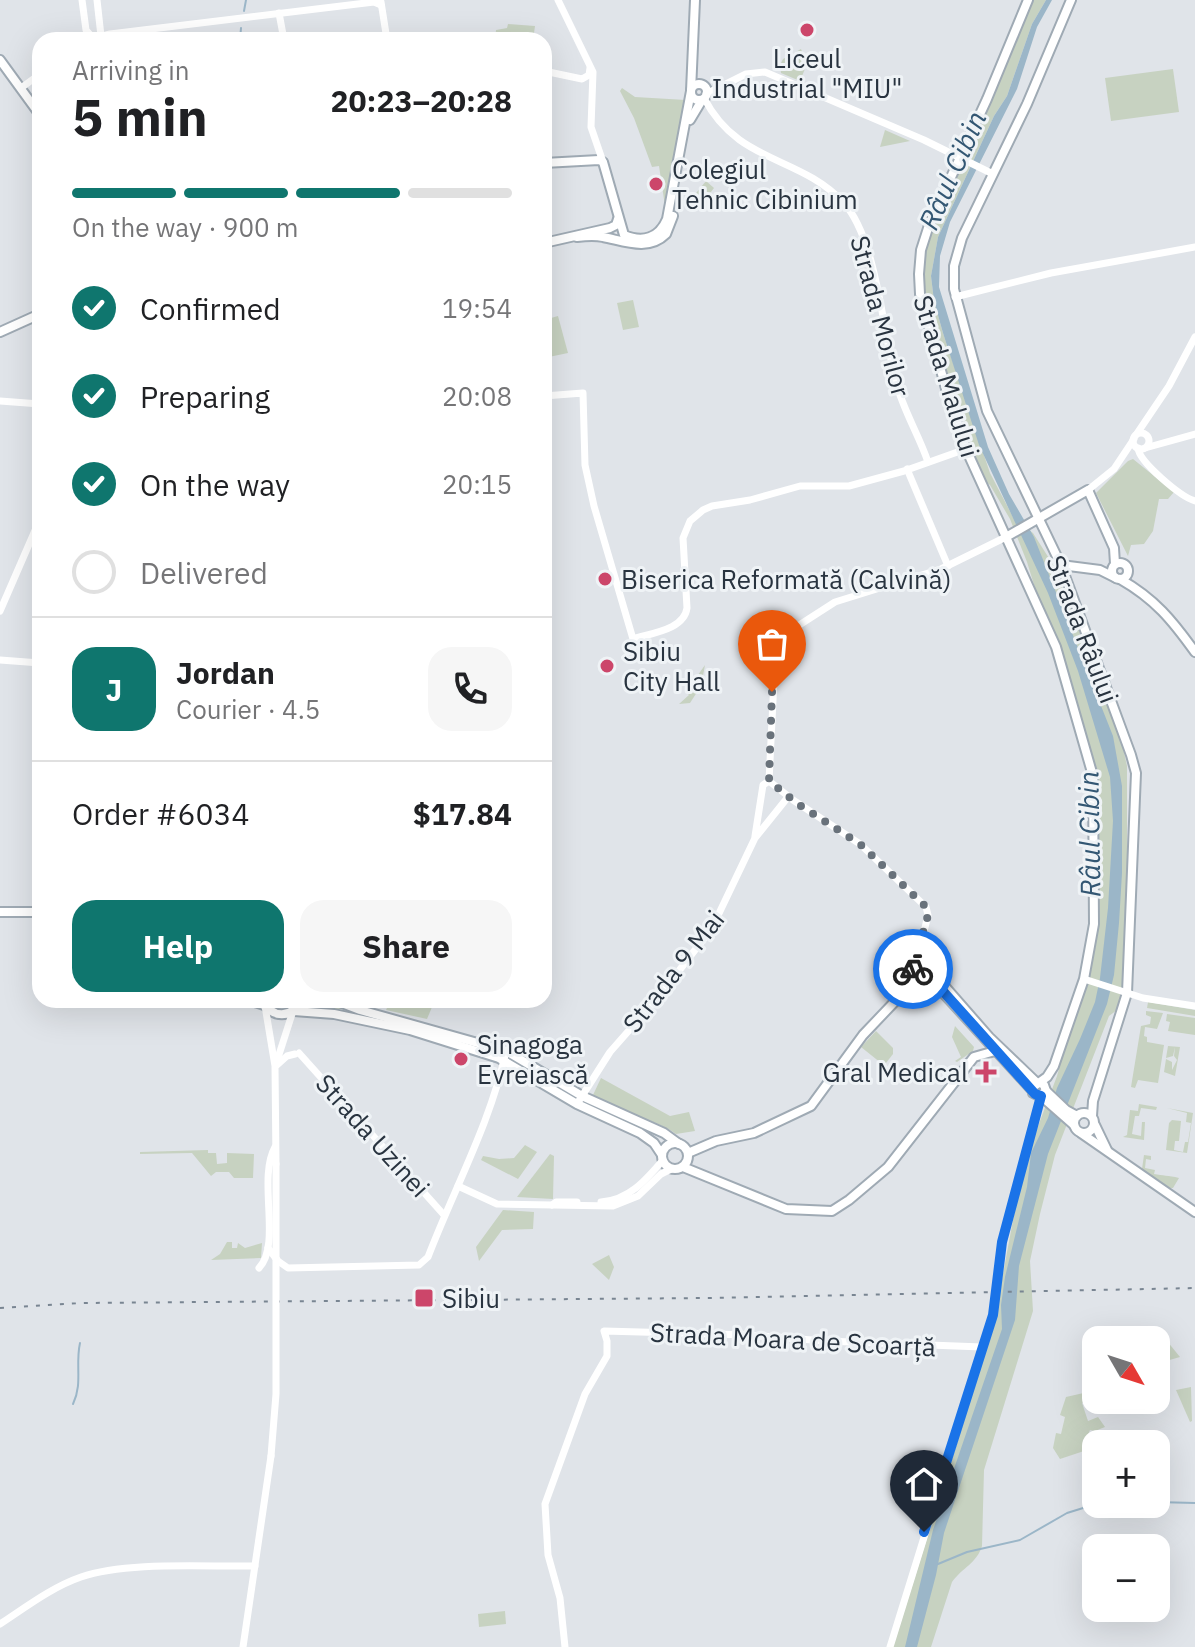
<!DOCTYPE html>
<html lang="en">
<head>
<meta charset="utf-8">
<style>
  body { margin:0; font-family:"IBM Plex Sans",sans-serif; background:#f6f6f6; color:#202124; height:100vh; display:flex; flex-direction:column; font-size:30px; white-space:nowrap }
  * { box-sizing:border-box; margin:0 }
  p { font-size:26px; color:#757577 }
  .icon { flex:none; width:44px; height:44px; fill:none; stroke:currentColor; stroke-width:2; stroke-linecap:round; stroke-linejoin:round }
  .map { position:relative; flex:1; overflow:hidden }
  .panel { position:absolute; left:32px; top:32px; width:520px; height:976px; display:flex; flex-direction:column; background:#fff; border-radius:24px; box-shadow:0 8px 32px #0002 }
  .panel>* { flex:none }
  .needle { width:52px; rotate:129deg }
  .tools { position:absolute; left:1082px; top:1326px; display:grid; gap:16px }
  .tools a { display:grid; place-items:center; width:88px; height:88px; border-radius:16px; background:#fff; box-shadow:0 8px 32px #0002; font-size:40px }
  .pin { position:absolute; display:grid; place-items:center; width:68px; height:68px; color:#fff; margin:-82px -34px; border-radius:50% 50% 50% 0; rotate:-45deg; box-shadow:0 0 8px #0007 }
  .pin .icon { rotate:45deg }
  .courier { position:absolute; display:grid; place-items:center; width:80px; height:80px; margin:-40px; border:6px solid #1a73e8; border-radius:50%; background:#fff; color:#222; box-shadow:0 2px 10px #0007 }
  .headline em { font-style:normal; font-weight:700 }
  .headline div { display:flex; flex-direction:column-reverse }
  .headline { display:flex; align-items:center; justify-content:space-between; height:136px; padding:0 40px }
  h1 { font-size:52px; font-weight:700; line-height:60px }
  .bar { display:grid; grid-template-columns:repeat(4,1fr); gap:12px 8px; align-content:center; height:96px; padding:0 40px }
  .bar i { height:10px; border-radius:6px; background:#e0e0e0 }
  .bar .current { background:#0f766e }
  .bar p { grid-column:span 4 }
  .line { display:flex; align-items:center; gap:20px; padding:0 40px; border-top:2px solid #e0e0e0 }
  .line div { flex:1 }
  .round { display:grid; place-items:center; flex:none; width:84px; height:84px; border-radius:24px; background:#f6f6f6 }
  ol { padding:0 40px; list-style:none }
  li { display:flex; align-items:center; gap:24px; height:88px }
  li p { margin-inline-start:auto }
  li .icon { padding:8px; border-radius:50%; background:#0f766e; color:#fff; stroke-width:4 }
  li:last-child { color:#757577 }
  li i { width:44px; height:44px; border:4px solid #e0e0e0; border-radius:50% }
  .primary-button { display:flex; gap:16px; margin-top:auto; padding:16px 40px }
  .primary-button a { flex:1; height:92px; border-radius:24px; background:#0f766e; color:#fff; font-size:32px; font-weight:700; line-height:92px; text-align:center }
  .primary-button a+a { background:#f6f6f6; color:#202124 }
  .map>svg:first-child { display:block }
  .green { fill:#c7d2c1 }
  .water { fill:#9bb6c8 }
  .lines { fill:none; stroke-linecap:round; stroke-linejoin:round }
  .stream { stroke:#9bb6c8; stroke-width:2 }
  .primary-casing { stroke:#9faab4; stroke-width:12 }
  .secondary { stroke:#fff; stroke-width:7 }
  .primary { stroke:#fff; stroke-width:8 }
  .rail { stroke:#798592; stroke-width:2; stroke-dasharray:4 8; stroke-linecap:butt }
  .secondary-bridge { stroke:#fff; stroke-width:7 }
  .done { stroke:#69727b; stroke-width:8; stroke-dasharray:0 14.4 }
  .route { stroke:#1a73e8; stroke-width:10 }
  .poi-dot { fill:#cc466a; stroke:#eff3f6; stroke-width:3 }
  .labels { text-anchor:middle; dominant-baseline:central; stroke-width:6; stroke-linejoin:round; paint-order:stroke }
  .poi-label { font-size:26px; fill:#293440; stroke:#eff3f6; text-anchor:start }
  .street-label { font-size:26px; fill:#293440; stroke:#eff3f6 }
  .water-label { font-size:28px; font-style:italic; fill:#335773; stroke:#eff3f6 }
</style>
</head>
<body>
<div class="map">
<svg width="1195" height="1647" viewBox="0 0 1195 1647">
  <rect width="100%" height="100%" fill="#e0e4e9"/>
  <g class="green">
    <path d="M1031,0H1046L1032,24L1007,96L994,116L938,237L931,276L934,301L943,333L990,473L1013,517L1033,533L1059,574V579L1120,734L1127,766V910L1123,992L1117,1010L1109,1016L1055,1155L1040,1214L1030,1261L1033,1311L984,1470L982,1546C977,1563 962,1568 952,1582L931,1647H893L993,1328L1023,1166L1057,1076L1090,962L1093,776L1027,562L1010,519L990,485L986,482L948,396L920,294L921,250Z"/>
    <path d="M508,24L535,26L533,40H495L496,30L507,28Z"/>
    <path d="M801,49L807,64L800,81L781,73L780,65L783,59Z"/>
    <path d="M1173,69L1179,112L1111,121L1105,78Z"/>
    <path d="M622,88L635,97L686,100L668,207L665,206L659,166L652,167L634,118L620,91Z"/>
    <path d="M885,130L910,141L880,147Z"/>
    <path d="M706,181L714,188L701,205L692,198Z"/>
    <path d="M633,300L639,327L623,330L617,303Z"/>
    <path d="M558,316L568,353L544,358V320Z"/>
    <path d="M1133,459L1174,492L1168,499H1159L1153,531L1144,544L1131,545L1128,556L1096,493L1128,461Z"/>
    <path d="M705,665L701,686L690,703L679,704L689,695L685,691L690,686L693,688L695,685L693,682Z"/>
    <path d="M311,1000H329L348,1009H309Z"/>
    <path d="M391,1000H435L427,1019L386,1010Z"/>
    <path d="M1148,1002L1195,1010V1016L1147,1008Z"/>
    <path d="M1146,1011L1163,1013L1157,1029L1145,1027L1144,1036L1147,1037V1042L1164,1045L1158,1083L1138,1080L1135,1088L1131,1087L1141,1026L1150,1024L1151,1017L1146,1015Z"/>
    <path d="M1167,1014L1195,1018V1035L1168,1031L1170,1022L1166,1021Z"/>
    <path d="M955,1026L974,1047L973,1051L957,1062L955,1061L961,1057L952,1037Z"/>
    <path d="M876,1031L893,1048V1054L886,1063H881L861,1047Z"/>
    <path d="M1168,1046L1180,1047L1175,1076L1164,1072L1166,1059L1172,1062V1070L1177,1060L1174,1056L1175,1047L1173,1056L1166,1058Z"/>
    <path d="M601,1078L670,1116L689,1112L695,1131L676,1134C652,1116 617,1115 593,1095Z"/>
    <path d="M1139,1104L1157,1107L1156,1110L1141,1108L1139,1116H1135L1132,1134L1141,1136L1142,1122H1145L1144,1140L1123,1137L1127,1135L1130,1110L1138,1111Z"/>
    <path d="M1167,1108L1193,1113L1187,1153L1166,1150L1169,1123L1172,1120L1181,1121L1179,1141H1175L1174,1150L1183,1152L1185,1142H1188L1191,1123L1186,1122L1187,1113Z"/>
    <path d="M525,1145L537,1152L518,1179L481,1160L483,1156L499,1159L514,1158Z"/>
    <path d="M208,1150V1153H216L217,1164L227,1163V1153L254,1154L253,1178H234L229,1172H216L211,1176L192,1153L140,1154V1152Z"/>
    <path d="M550,1154L554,1156L553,1199L517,1197Z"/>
    <path d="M1144,1155L1151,1156V1160L1146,1159L1145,1168L1155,1170L1154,1174C1163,1176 1168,1175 1179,1178L1173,1188H1170L1142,1169Z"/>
    <path d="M503,1210L534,1212L533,1229L502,1230L479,1261L476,1247Z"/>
    <path d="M227,1242H232V1248H237L238,1243L245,1248L262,1243L261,1258L211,1260L220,1254Z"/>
    <path d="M609,1255L614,1267L609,1280L592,1264Z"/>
    <path d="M1155,1332L1167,1341L1180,1357L1166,1361L1153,1334Z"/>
    <path d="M1191,1387L1192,1421L1190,1422L1176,1390Z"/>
    <path d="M1088,1392L1090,1399L1082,1403L1088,1421L1098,1417L1105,1427L1095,1431L1090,1430L1088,1435L1093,1438L1106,1430L1113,1444H1096V1450L1090,1449L1060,1459L1053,1448L1056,1433L1061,1434L1065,1417L1060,1415L1066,1397Z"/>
    <path d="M505,1611L506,1624L479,1627L478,1614Z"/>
  </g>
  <path class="water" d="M1046,0H1052L1037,27L1017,89L950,222L940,256L939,287L988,447L1009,494L1034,537L1113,736L1122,786V873L1119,923L1114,975L1107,1004L1048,1154L1019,1266L1015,1320L944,1533L936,1575L917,1647H905L933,1530L1002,1329L1001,1305L1005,1277L1027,1187L1031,1153L1048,1118L1057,1088L1080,1039L1095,1002L1100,978L1108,908L1113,821L1110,777L1078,671L1048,593L979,445L943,333L934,301L931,276L938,237L994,116L1007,96L1032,24Z"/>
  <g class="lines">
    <g class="stream">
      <path d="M244,11L246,0"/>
      <path d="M240,40L241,28"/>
      <path d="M73,1404C83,1383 75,1365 80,1343"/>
      <path d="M1156,1502L1195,1503"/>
      <path d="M938,1564L967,1552L1020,1540L1067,1513L1096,1504"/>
    </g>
    <defs>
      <g id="primary">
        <path d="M1028,0L987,99L929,225L921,250L919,274L920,294L948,396L966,449L1056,647L1093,776L1094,924L1084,979L1054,1066L1047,1077L1033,1087V1093L1039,1096L1046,1091L1044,1085L1040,1083"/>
        <path d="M1071,0L1027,104L962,238L954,266V289L987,411L1061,565L1131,755L1136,773L1127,993L1093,1101L1092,1116"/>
        <path d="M0,60L40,115"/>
        <circle cx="699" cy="92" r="8"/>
        <path d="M690,120L702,100"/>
        <path d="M544,163L599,160L603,162L624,235C643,243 659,238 667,219L691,91L695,0"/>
        <path d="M577,237C585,236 594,235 603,237C624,241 648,252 666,234L673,216"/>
        <path d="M544,243L610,228L616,225L618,219"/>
        <path d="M0,332L40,314"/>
        <path d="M1006,537L1088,490L1114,548L1115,564"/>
        <circle cx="1120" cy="571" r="8"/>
        <path d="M1061,565L1100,570L1116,578"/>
        <path d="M1120,579C1155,599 1172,620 1195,652"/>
        <path d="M0,912H40"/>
        <circle cx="920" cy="967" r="7"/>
        <path d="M926,965L989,1037L1037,1083"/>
        <path d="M924,972L1033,1091"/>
        <path d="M249,1000L264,1005"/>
        <path d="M262,1000C272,1019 292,1019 301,1000"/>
        <path d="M334,1000L360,1010L506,1051L582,1096L664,1133L679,1144"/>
        <path d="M294,1011L334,1014L410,1030L499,1058L577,1104L640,1133L654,1143L662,1155"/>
        <path d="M1046,1091L1066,1110L1077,1116"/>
        <path d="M1041,1096L1074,1125"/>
        <circle cx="1084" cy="1123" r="10"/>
        <path d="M1095,1125L1107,1150"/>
        <path d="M1081,1133L1195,1212"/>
        <circle cx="675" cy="1156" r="13"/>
        <path d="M688,1153L716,1141L754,1133L811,1106L863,1035L902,994L913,966"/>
        <path d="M683,1167L786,1209L832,1211L849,1200L888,1167L974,1057L995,1051"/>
      </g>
    </defs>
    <use href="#primary" class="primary-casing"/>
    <g class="secondary">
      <path d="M82,0L86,30L93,38"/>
      <path d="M97,0L101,36"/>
      <path d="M558,0L593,72L591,127L603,162"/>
      <path d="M381,2L387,40"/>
      <path d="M279,13L284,40"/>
      <path d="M87,40L110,34L374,2L381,5"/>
      <path d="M544,71L582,79L589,75L590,68"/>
      <path d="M21,88L40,74"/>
      <path d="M706,94L746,74L765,72L924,140L993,174"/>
      <path d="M704,98C738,164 799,155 843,202C877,238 883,334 896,382C903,410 919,435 928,462"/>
      <path d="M955,297L1051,273L1195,247"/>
      <path d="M544,396L583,393L585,465L594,506L633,639C651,633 684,630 687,608L683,538L690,521L703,510L712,506L750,500L800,486H849L904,471L966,449"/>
      <path d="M0,401L40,404"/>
      <circle cx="1141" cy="441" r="8"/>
      <path d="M1136,435L1169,386L1195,337"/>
      <path d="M1138,448C1139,462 1181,497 1195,501"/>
      <path d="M1145,448L1195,434"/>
      <path d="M907,469L948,566"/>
      <path d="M1088,490L1114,469L1134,439"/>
      <path d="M0,611L40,519"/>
      <path d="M0,660L40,663"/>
      <path d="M769,781L776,640L835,602L941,569L1006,537"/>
      <path d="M769,781L793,800L860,844L926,907L928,915L917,961"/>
      <path d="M755,836L763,785L769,781"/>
      <path d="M1084,979L1143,998L1195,1006"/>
      <path d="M265,1006L275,1066L276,1164"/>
      <path d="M299,1053L444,1215"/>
      <path d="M276,1064L293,1011"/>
      <path d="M277,1065L287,1056L295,1054"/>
      <path d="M577,1104L610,1052L661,994L712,928L755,838L788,797"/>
      <path d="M458,1186L497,1204L613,1206L638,1196L661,1174L671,1169"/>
      <path d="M601,1202C629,1200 646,1180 663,1160"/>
      <path d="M552,1205L556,1202H577"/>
      <path d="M268,1248L278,1261L288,1268L419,1265L428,1257C454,1189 491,1122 506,1051"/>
      <path d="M259,1268C282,1244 257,1179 275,1147"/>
      <path d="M0,1624C26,1607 52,1587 81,1577C126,1561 206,1567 255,1566"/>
      <path d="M243,1647L271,1456"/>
      <path d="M565,1647L560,1598L548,1555L545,1504L585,1394L607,1356V1341L604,1331L748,1335L825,1341L982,1347"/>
      <path d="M890,1647L993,1315L1002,1242L1041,1096"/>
    </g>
    <use href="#primary" class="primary"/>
    <path class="rail" d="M0,1308L82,1303L708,1298L1195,1288"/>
    <path class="secondary-bridge" d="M271,1456L276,1394V1164"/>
  </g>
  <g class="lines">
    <path class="done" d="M772,692L769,781L798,804L860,844L926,907L928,915L913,969"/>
    <path class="route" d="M913,969L916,973L924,972L932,979L1035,1094L1041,1096L1002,1242L993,1315L924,1532"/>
  </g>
  <g class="poi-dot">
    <circle cx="807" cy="30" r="8"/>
    <circle cx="656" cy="184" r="8"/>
    <circle cx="605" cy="579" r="8"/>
    <circle cx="607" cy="666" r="8"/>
    <circle cx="461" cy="1059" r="8"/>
    <path d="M982 1060h8v8h8v8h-8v8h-8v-8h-8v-8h8z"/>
    <rect x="414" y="1288" width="20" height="20" rx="4"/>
  </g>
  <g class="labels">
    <g class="poi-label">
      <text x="807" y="58" text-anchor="middle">Liceul<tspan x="807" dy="30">Industrial "MIU"</tspan></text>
      <text x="672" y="169">Colegiul<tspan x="672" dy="30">Tehnic Cibinium</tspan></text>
      <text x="621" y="579">Biserica Reformată (Calvină)</text>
      <text x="623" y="651">Sibiu<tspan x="623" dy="30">City Hall</tspan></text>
      <text x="477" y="1044">Sinagoga<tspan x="477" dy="30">Evreiască</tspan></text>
      <text x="968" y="1072" text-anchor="end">Gral Medical</text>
      <text x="442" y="1298">Sibiu</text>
    </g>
    <g class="street-label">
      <text transform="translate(881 316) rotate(75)">Strada Morilor</text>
      <text transform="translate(947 376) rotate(73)">Strada Malului</text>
      <text transform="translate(1083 629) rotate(69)">Strada Râului</text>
      <text transform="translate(673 971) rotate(-52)">Strada 9 Mai</text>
      <text transform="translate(373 1135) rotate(48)">Strada Uzinei</text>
      <text transform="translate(793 1339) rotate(3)">Strada Moara de Scoarță</text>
    </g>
    <g class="water-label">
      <text transform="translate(952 170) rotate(-66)">Râul Cibin</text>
      <text transform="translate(1089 834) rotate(-91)">Râul Cibin</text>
    </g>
  </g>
</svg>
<div class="tools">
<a><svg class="needle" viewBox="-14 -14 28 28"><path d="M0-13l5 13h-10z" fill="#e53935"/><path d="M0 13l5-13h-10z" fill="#757577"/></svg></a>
<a>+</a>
<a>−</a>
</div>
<div class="pin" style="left:772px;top:692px;background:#ea580c"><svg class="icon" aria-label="bag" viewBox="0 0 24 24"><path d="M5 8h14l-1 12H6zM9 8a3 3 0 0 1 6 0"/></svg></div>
<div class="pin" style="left:924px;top:1532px;background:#1f2937"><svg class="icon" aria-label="home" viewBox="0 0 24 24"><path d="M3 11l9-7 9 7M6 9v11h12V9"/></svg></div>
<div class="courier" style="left:913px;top:969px"><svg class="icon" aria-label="bike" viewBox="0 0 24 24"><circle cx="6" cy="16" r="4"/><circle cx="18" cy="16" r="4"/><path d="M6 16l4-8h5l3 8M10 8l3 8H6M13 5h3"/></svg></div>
<section class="panel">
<div class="headline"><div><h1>5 min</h1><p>Arriving in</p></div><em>20:23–20:28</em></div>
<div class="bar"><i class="current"></i><i class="current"></i><i class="current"></i><i></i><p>On the way · 900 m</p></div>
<ol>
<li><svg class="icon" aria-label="check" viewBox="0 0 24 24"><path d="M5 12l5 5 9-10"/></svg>Confirmed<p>19:54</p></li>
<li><svg class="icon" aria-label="check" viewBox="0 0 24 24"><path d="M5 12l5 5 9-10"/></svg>Preparing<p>20:08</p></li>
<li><svg class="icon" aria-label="check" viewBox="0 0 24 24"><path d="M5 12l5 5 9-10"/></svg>On the way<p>20:15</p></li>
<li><i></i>Delivered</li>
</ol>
<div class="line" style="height:144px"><b class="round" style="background:#0f766e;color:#fff">J</b><div><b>Jordan</b><p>Courier · 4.5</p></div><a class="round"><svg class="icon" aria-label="phone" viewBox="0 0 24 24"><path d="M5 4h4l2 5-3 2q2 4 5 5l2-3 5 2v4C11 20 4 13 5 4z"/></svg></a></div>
<div class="line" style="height:104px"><div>Order #6034</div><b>$17.84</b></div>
<div class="primary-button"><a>Help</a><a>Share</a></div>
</section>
</div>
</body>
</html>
